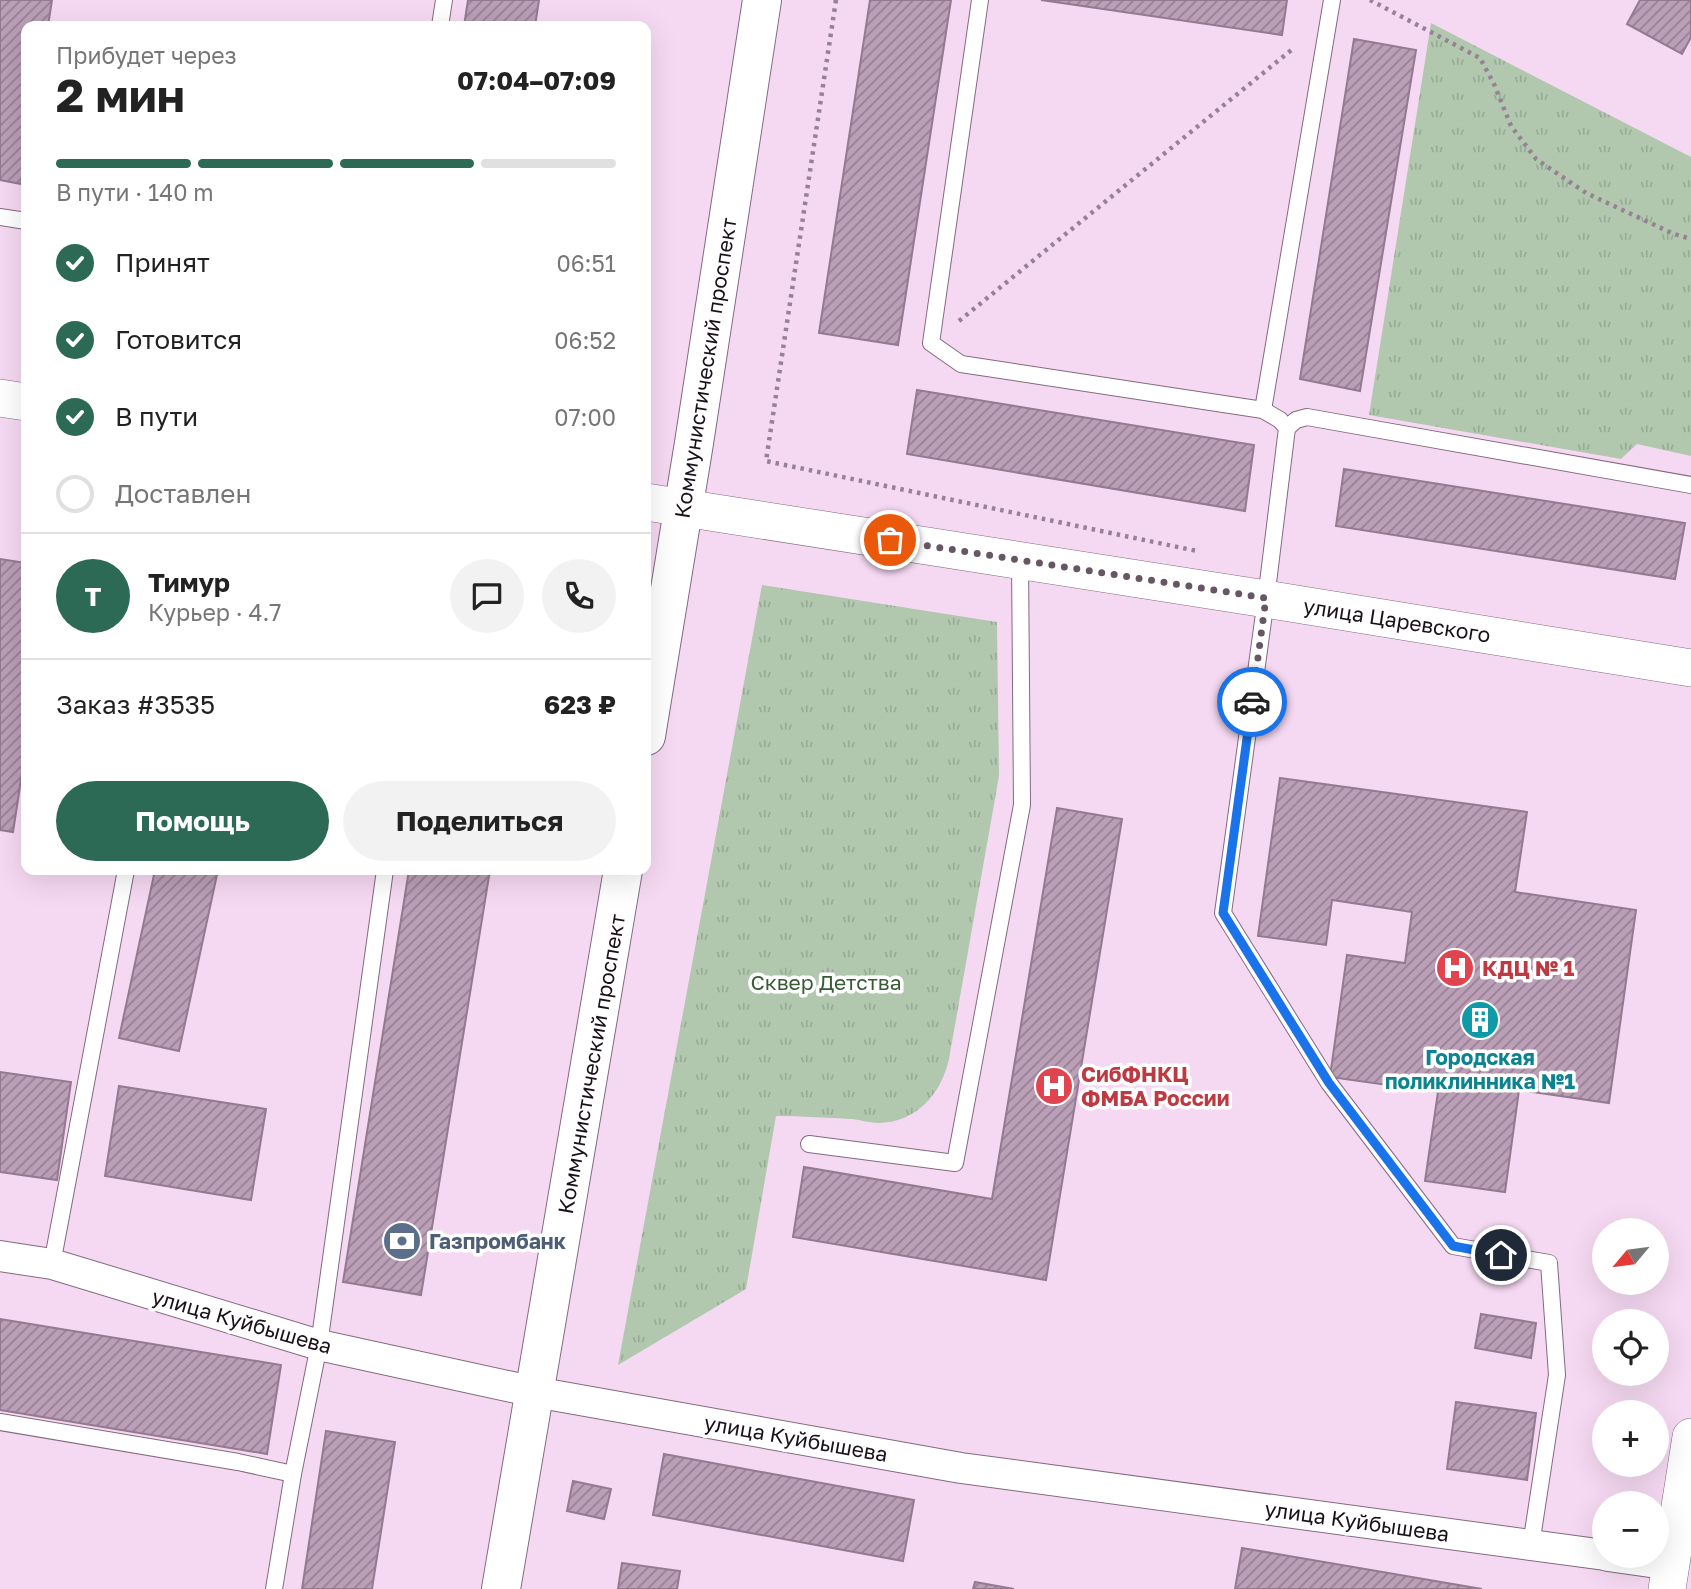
<!DOCTYPE html>
<html lang="ru">
<head>
<meta charset="utf-8">
<style>
  body { margin:0; font-family:"Golos Text",sans-serif; background:#f2f2f2; color:#222; height:100vh; display:flex; flex-direction:column; font-size:26px; white-space:nowrap }
  * { box-sizing:border-box; margin:0 }
  p { font-size:23px; color:#767676 }
  .icon { flex:none; width:38px; height:38px; fill:none; stroke:currentColor; stroke-width:2; stroke-linecap:round; stroke-linejoin:round }
  .map { position:relative; flex:1; overflow:hidden }
  .sheet { position:absolute; left:21px; top:21px; width:630px; height:854px; display:flex; flex-direction:column; background:#fff; border-radius:14px; box-shadow:0 7px 28px #0002 }
  .sheet>* { flex:none }
  .needle { width:46px; rotate:241deg }
  .tools { position:absolute; left:1592px; top:1218px; display:grid; gap:14px }
  .tools a { display:grid; place-items:center; width:77px; height:77px; border-radius:50%; background:#fff; box-shadow:0 7px 28px #0002; font-size:35px }
  .pin { position:absolute; display:grid; place-items:center; width:60px; height:60px; color:#fff; margin:-30px; border:4px solid #fff; border-radius:50%; box-shadow:0 2px 7px #0007 }
  .courier { position:absolute; display:grid; place-items:center; width:70px; height:70px; margin:-35px; border:5px solid #1a73e8; border-radius:50%; background:#fff; color:#222; box-shadow:0 2px 9px #0007 }
  .overview em { font-style:normal; font-weight:700 }
  .overview div { display:flex; flex-direction:column-reverse }
  .overview { display:flex; align-items:center; justify-content:space-between; height:119px; padding:0 35px }
  h1 { font-size:46px; font-weight:700; line-height:52px }
  .bar { display:grid; grid-template-columns:repeat(4,1fr); gap:10px 7px; align-content:center; height:84px; padding:0 35px }
  .bar i { height:9px; border-radius:5px; background:#e0e0e0 }
  .bar .on { background:#2c6a56 }
  .bar p { grid-column:span 4 }
  .line { display:flex; align-items:center; gap:18px; padding:0 35px; border-top:2px solid #e0e0e0 }
  .line div { flex:1 }
  .round { display:grid; place-items:center; flex:none; width:74px; height:74px; border-radius:37px; background:#f2f2f2 }
  ol { padding:0 35px; list-style:none }
  li { display:flex; align-items:center; gap:21px; height:77px }
  li p { margin-inline-start:auto }
  li .icon { padding:7px; border-radius:50%; background:#2c6a56; color:#fff; stroke-width:4 }
  li:last-child { color:#767676 }
  li i { width:38px; height:38px; border:4px solid #e0e0e0; border-radius:50% }
  .button { display:flex; gap:14px; margin-top:auto; padding:14px 35px }
  .button a { flex:1; height:80px; border-radius:42px; background:#2c6a56; color:#fff; font-size:28px; font-weight:700; line-height:80px; text-align:center }
  .button a+a { background:#f2f2f2; color:#222 }
  .map>svg:first-child { display:block }
  .park { fill:url(#park-tufts) }
  .building { fill:url(#building-hatch); stroke:#947a91; stroke-width:2 }
  .lines { fill:none; stroke-linecap:round; stroke-linejoin:round }
  .service-casing { stroke:#836a81; stroke-width:18 }
  .minor-casing { stroke:#836a81; stroke-width:32 }
  .tertiary-casing { stroke:#836a81; stroke-width:38 }
  .primary-casing { stroke:#836a81; stroke-width:40 }
  .path { stroke:#968294; stroke-width:4.5; stroke-dasharray:3.5 5; stroke-linecap:butt }
  .service { stroke:#fff; stroke-width:16 }
  .minor { stroke:#fff; stroke-width:30 }
  .tertiary { stroke:#fff; stroke-width:37 }
  .primary { stroke:#fff; stroke-width:38 }
  .done { stroke:#675765; stroke-width:7; stroke-dasharray:0 12.6 }
  .route { stroke:#1a73e8; stroke-width:9 }
  .labels { text-anchor:middle; dominant-baseline:central; stroke-width:7; stroke-linejoin:round; paint-order:stroke }
  .street-label { font-size:21px; fill:#1a1119; stroke:#fff }
  .health-label { font-size:21px; font-weight:bold; fill:#be3a42; stroke:#fff; text-anchor:start }
  .park-label { font-size:21px; fill:#365b35; stroke:#fff }
  .culture-label { font-size:21px; font-weight:bold; fill:#0d838f; stroke:#fff }
  .service-label { font-size:21px; font-weight:bold; fill:#4e5e75; stroke:#fff; text-anchor:start }
</style>
</head>
<body>
<div class="map">
<svg width="1691" height="1589" viewBox="0 0 1691 1589">
  <defs>
    <pattern id="park-tufts" width="24" height="20" patternUnits="userSpaceOnUse" patternTransform="scale(1.75)"><rect width="24" height="20" fill="#b1c8af"/><path d="M3 7l-1-3M5 7V3M7 7l1-3M15 17l-1-3M17 17v-4M19 17l1-3" fill="none" stroke="#98ab96"/></pattern>
    <pattern id="building-hatch" width="6" height="6" patternUnits="userSpaceOnUse" patternTransform="scale(1.75)"><rect width="6" height="6" fill="#ba9fb7"/><path d="M-1 1l2-2M0 6l6-6M5 7l2-2" fill="none" stroke="#968094"/></pattern>
  </defs>
  <rect width="100%" height="100%" fill="#f5d9f2"/>
  <g class="park">
    <path d="M1431,23L1691,157V456L1637,444L1621,459L1369,415Z"/>
    <path d="M762,585L997,622L999,776L949,1059C941,1094 917,1122 879,1123C870,1123 861,1120 852,1119C827,1118 802,1116 776,1116L746,1289L618,1365Z"/>
  </g>
  <g class="building">
    <path d="M0,0H52L48,26H26V153L21,184L0,180Z"/>
    <path d="M468,0H539L535,26H464Z"/>
    <path d="M870,0H951L898,345L819,333Z"/>
    <path d="M1041,0H1287L1282,35Z"/>
    <path d="M1640,0H1691V37L1682,54L1627,24Z"/>
    <path d="M1354,39L1416,50L1360,391L1300,379Z"/>
    <path d="M917,390L1254,445L1245,511L907,454Z"/>
    <path d="M1344,469L1685,523L1675,579L1336,526Z"/>
    <path d="M0,559L26,563V747L13,832L0,830Z"/>
    <path d="M1280,778L1527,812L1515,892L1636,910L1609,1103L1519,1090L1505,1192L1425,1181L1438,1092L1330,1077L1347,955L1405,963L1412,912L1332,900L1326,945L1258,936Z"/>
    <path d="M1057,808L1122,819L1046,1280L793,1237L804,1167L992,1199Z"/>
    <path d="M155,870H218L179,1051L119,1038Z"/>
    <path d="M409,870H490L421,1295L343,1282Z"/>
    <path d="M0,1072L71,1082L57,1180L0,1172Z"/>
    <path d="M119,1086L266,1109L251,1200L105,1176Z"/>
    <path d="M1481,1314L1536,1323L1531,1358L1475,1348Z"/>
    <path d="M0,1319L281,1365L267,1454L0,1410Z"/>
    <path d="M1456,1402L1536,1413L1527,1480L1447,1469Z"/>
    <path d="M326,1431L395,1442L372,1589H302Z"/>
    <path d="M664,1454L914,1500L903,1561L653,1515Z"/>
    <path d="M573,1481L611,1489L604,1519L567,1511Z"/>
    <path d="M1242,1548L1482,1589H1235Z"/>
    <path d="M622,1563L680,1571L677,1589H618Z"/>
    <path d="M975,1582L1014,1589H973Z"/>
  </g>
  <g class="lines">
    <defs>
      <g id="service">
        <path d="M980,0L931,343L961,364L1263,410L1280,420L1287,428L1266,599L1223,913L1329,1083L1453,1246L1549,1263L1557,1375L1531,1545"/>
        <path d="M440,26L444,0"/>
        <path d="M0,217L26,221"/>
        <path d="M1263,410L1332,0"/>
        <path d="M1287,428L1296,420L1307,417L1691,485"/>
        <path d="M809,1144L955,1163L1022,805L1020,560"/>
        <path d="M52,1264L126,870"/>
        <path d="M0,1422L238,1462L293,1474"/>
        <path d="M274,1589L293,1474L319,1345L385,870"/>
      </g>
      <g id="minor">
        <path d="M0,1256L52,1264L319,1345L535,1392L961,1468L1605,1555"/>
        <path d="M1608,1556L1671,1565"/>
      </g>
      <g id="tertiary">
        <path d="M0,398L26,402"/>
        <path d="M646,502L1266,599L1691,668"/>
        <path d="M1667,1589L1691,1437"/>
      </g>
      <g id="primary">
        <path d="M646,736L694,443L762,0"/>
        <path d="M501,1589L623,870"/>
      </g>
    </defs>
    <use href="#service" class="service-casing"/>
    <use href="#minor" class="minor-casing"/>
    <use href="#tertiary" class="tertiary-casing"/>
    <use href="#primary" class="primary-casing"/>
    <g class="path">
      <path d="M836,0L766,461L1197,551"/>
      <path d="M1370,0L1480,58L1494,84L1511,126L1536,159L1586,193L1674,234L1691,239"/>
      <path d="M959,321L1295,47"/>
    </g>
    <use href="#service" class="service"/>
    <use href="#minor" class="minor"/>
    <use href="#tertiary" class="tertiary"/>
    <use href="#primary" class="primary"/>
  </g>
  <g class="lines">
    <path class="done" d="M890,540L1266,598L1252,702"/>
    <path class="route" d="M1252,702L1223,913L1329,1083L1453,1246L1501,1255"/>
  </g>
  <defs>
    <symbol id="hospital-disc" viewBox="-11 -11 22 22"><circle r="9.5" fill="#e0444e" stroke="#fff"/><path d="M-5-5h3v3.5h4V-5h3V5h-3V1.5h-4V5h-3Z" fill="#fff"/></symbol>
    <symbol id="building-disc" viewBox="-11 -11 22 22"><circle r="9.5" fill="#0f9aa8" stroke="#fff"/><path d="M-4-6H4V6H1V3H-1V6H-4ZM-2.5-4.3h1.7v1.8h-1.7ZM.8-4.3h1.7v1.8H.8ZM-2.5-1h1.7V.8h-1.7ZM.8-1h1.7V.8H.8Z" fill="#fff"/></symbol>
    <symbol id="bank-disc" viewBox="-11 -11 22 22"><circle r="9.5" fill="#5c6f8a" stroke="#fff"/><path d="M-6-4H6V4H-6ZM0-2.3a2.3 2.3 0 1 0 0 4.6a2.3 2.3 0 1 0 0-4.6Z" fill="#fff"/></symbol>
  </defs>
  <g fill-rule="evenodd">
    <use href="#hospital-disc" x="1433" y="946" width="44" height="44"/>
    <use href="#building-disc" x="1458" y="998" width="44" height="44"/>
    <use href="#hospital-disc" x="1032" y="1064" width="44" height="44"/>
    <use href="#bank-disc" x="380" y="1219" width="44" height="44"/>
  </g>
  <g class="labels">
    <g class="street-label">
      <text transform="translate(705 368) rotate(-81)">Коммунистический проспект</text>
      <text transform="translate(1397 620) rotate(9)">улица Царевского</text>
      <text transform="translate(591 1064) rotate(-80)">Коммунистический проспект</text>
      <text transform="translate(242 1321) rotate(16)">улица Куйбышева</text>
      <text transform="translate(796 1438) rotate(10)">улица Куйбышева</text>
      <text transform="translate(1357 1521) rotate(8)">улица Куйбышева</text>
    </g>
    <g class="health-label">
      <text x="1482" y="968">КДЦ № 1</text>
      <text x="1081" y="1074">СибФНКЦ<tspan x="1081" dy="24">ФМБА России</tspan></text>
    </g>
    <g class="park-label">
      <text x="826" y="982">Сквер Детства</text>
    </g>
    <g class="culture-label">
      <text x="1480" y="1057">Городская<tspan x="1480" dy="24">поликлинника №1</tspan></text>
    </g>
    <g class="service-label">
      <text x="429" y="1241">Газпромбанк</text>
    </g>
  </g>
</svg>
<div class="tools">
<a><svg class="needle" viewBox="-14 -14 28 28"><path d="M0-13l5 13h-10z" fill="#e53935"/><path d="M0 13l5-13h-10z" fill="#767676"/></svg></a>
<a><svg class="icon" aria-label="locate" viewBox="0 0 24 24"><circle cx="12" cy="12" r="6"/><path d="M12 2v4M12 18v4M2 12h4M18 12h4"/></svg></a>
<a>+</a>
<a>−</a>
</div>
<div class="pin" style="left:890px;top:540px;background:#ea580c"><svg class="icon" aria-label="bag" viewBox="0 0 24 24"><path d="M5 8h14l-1 12H6zM9 8a3 3 0 0 1 6 0"/></svg></div>
<div class="pin" style="left:1501px;top:1255px;background:#1f2937"><svg class="icon" aria-label="home" viewBox="0 0 24 24"><path d="M3 11l9-7 9 7M6 9v11h12V9"/></svg></div>
<div class="courier" style="left:1252px;top:702px"><svg class="icon" aria-label="car" viewBox="0 0 24 24"><path d="M5 17H2v-5l4-1 3-4h7l3 4 3 1v5h-3M9 17h6M6 11h13"/><circle cx="7" cy="17" r="2"/><circle cx="17" cy="17" r="2"/></svg></div>
<section class="sheet">
<div class="overview"><div><h1>2 мин</h1><p>Прибудет через</p></div><em>07:04–07:09</em></div>
<div class="bar"><i class="on"></i><i class="on"></i><i class="on"></i><i></i><p>В пути · 140 m</p></div>
<ol>
<li><svg class="icon" aria-label="check" viewBox="0 0 24 24"><path d="M5 12l5 5 9-10"/></svg>Принят<p>06:51</p></li>
<li><svg class="icon" aria-label="check" viewBox="0 0 24 24"><path d="M5 12l5 5 9-10"/></svg>Готовится<p>06:52</p></li>
<li><svg class="icon" aria-label="check" viewBox="0 0 24 24"><path d="M5 12l5 5 9-10"/></svg>В пути<p>07:00</p></li>
<li><i></i>Доставлен</li>
</ol>
<div class="line" style="height:126px"><b class="round" style="background:#2c6a56;color:#fff">Т</b><div><b>Тимур</b><p>Курьер · 4.7</p></div><a class="round"><svg class="icon" aria-label="chat" viewBox="0 0 24 24"><path d="M4 5h16v11H9l-5 4z"/></svg></a><a class="round"><svg class="icon" aria-label="phone" viewBox="0 0 24 24"><path d="M5 4h4l2 5-3 2q2 4 5 5l2-3 5 2v4C11 20 4 13 5 4z"/></svg></a></div>
<div class="line" style="height:91px"><div>Заказ #3535</div><b>623 ₽</b></div>
<div class="button"><a>Помощь</a><a>Поделиться</a></div>
</section>
</div>
</body>
</html>
